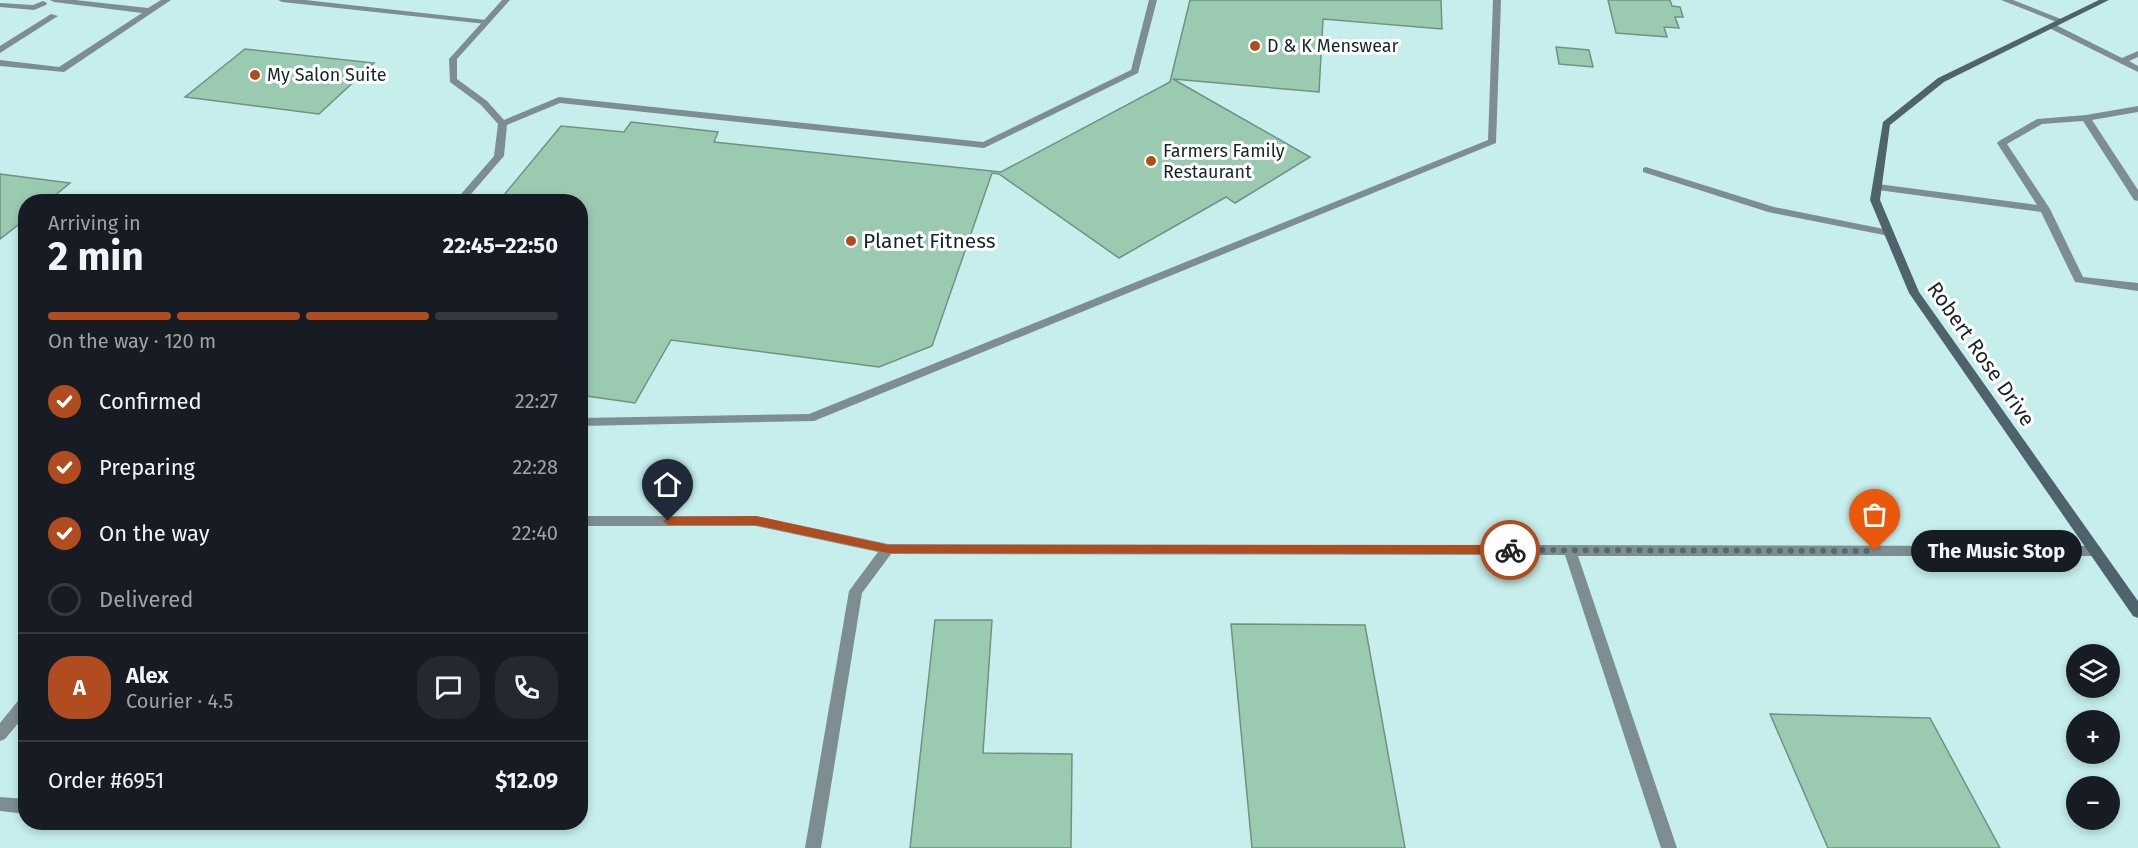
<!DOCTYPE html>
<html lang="en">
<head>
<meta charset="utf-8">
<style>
  body { margin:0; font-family:"Fira Sans",sans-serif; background:#242831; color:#f1f3f6; height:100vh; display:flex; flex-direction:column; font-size:22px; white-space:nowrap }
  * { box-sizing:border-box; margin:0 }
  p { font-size:20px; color:#9ea1a6 }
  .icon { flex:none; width:33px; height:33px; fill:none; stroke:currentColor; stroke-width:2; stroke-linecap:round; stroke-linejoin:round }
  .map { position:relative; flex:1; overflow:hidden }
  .details { position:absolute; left:18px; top:194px; width:570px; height:636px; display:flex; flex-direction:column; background:#171b24; border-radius:24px; box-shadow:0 3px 9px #0003 }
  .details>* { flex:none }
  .tools { position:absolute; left:2066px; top:644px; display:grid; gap:12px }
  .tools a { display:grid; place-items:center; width:54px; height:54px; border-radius:50%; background:#171b24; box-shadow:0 3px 9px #0003; font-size:30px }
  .pin { position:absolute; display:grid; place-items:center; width:51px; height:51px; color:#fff; margin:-62px -26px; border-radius:50% 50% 50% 0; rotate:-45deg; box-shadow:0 0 6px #0007 }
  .pin .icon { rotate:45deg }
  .courier { position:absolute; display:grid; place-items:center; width:60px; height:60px; margin:-30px; border:4px solid #b14c1e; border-radius:50%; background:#fff; color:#222; box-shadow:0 2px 8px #0007 }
  .bubble { position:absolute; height:42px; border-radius:21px; background:#171b24; box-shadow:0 3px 9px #0003; font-size:20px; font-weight:700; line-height:42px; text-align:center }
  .summary em { font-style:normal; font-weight:700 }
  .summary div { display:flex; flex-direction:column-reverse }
  .summary { display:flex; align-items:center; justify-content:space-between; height:102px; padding:0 30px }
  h1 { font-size:39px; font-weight:700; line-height:45px }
  .bar { display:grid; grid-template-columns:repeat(4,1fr); gap:9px 6px; align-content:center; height:72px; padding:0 30px }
  .bar i { height:8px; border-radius:4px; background:#363941 }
  .bar .selected { background:#b14c1e }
  .bar p { grid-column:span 4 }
  .line { display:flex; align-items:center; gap:15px; padding:0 30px; border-top:2px solid #363941 }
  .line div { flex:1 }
  .round { display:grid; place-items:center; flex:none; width:63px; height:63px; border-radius:24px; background:#242831 }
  ol { padding:0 30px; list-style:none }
  li { display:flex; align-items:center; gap:18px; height:66px }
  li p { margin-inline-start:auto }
  li .icon { padding:6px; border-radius:50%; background:#b14c1e; color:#fff; stroke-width:4 }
  li:last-child { color:#9ea1a6 }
  li i { width:33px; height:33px; border:3px solid #363941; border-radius:50% }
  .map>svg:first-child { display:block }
  .building { fill:#9acbb1; stroke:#729181; stroke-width:1.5 }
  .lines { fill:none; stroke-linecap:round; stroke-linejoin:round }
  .lane { fill:#7e8d92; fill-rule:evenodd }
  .street { fill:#7e8d92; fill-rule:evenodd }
  .secondary { fill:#4e636b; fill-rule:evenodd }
  .route { fill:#b14c1e }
  .done { stroke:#536c6b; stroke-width:6; stroke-dasharray:0 10.8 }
  .poi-dot { fill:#b14c1e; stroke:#fff; stroke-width:2 }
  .labels { text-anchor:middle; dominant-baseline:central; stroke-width:6; stroke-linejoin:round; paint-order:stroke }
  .far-poi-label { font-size:18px; fill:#162625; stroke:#fff; text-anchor:start }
  .poi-label { font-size:21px; fill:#162625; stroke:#fff; text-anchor:start }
  .street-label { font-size:21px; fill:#162625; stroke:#fff }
</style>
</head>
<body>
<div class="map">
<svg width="2138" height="848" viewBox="0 0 2138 848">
  <rect width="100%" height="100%" fill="#c5eeec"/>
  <g class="building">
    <path d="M1190,0H1441L1442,29L1323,19L1319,92L1173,79L1310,157L1235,203L1226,197L1119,258L999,174L992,173L932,346L879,367L671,340L635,403L580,395V201H499L561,126L624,132L631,122L718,132L714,142L1001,172L1170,82Z"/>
    <path d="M1608,0H1670L1672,6L1680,7L1683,17H1675L1679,28L1664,27L1667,37L1616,33Z"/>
    <path d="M1556,47L1589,50L1593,67L1559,64Z"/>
    <path d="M245,49L374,63L319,114L185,97Z"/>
    <path d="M0,174L70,183L48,201H26V219L0,239Z"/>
    <path d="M935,620H992L983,753L1072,754L1071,848H910Z"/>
    <path d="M1231,624L1365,625L1405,848H1252Z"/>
    <path d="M1770,714L1930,718L2000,848H1828Z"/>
  </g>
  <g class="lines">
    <g class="lane">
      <path d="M50,0H75L148,8L161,0H171L64,72L0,66V60L59,67L142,13L54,2Z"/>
      <path d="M502,0H510L457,59V79L487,101L504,120L559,97L983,142L1131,70L1149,0H1157L1138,73L984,148L560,103L507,125L504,156L465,201H455L494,156L498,124L481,105L450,82L449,59Z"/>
      <path d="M1493,0H1501L1496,143L814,421L580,426V418L809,414L1488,140Z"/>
      <path d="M2001,0H2013L2066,21L2059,23Z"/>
      <path d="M43,1L47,3L46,5L34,10L0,7V3L33,5Z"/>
      <path d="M51,14L58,16L0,53V46Z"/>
      <path d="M2052,23L2122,58L2138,51V57L2129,61L2138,66V72L2049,28L2048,26Z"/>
      <path d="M2138,106V112L2092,120L2138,190V201L2134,200L2083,121L2042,124L2007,144L2050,209L2083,277L2138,283V291L2075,282L2041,212L1878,190L1873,187L1878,184L2037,205L1997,143L1999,141L2037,119L2086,115Z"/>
      <path d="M1646,167L1774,207L1889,230L1894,233L1889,236L1768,212L1643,172V168Z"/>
      <path d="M580,516H756L888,544L2095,546L2100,547L2102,551L2100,555L2095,556H1578L1677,848H1661L1565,555L891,554L862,593L821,848H805L849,591L878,552L756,526H580Z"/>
      <path d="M26,696V714L5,739L0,741V723L21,697Z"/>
      <path d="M0,797L26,799V814L0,811Z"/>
    </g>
    <path class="street" d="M278,0H305L486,20L490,22L486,24L282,2Z"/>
    <path class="secondary" d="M2099,0H2109L1944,82L1890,125L1880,200L1919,292L2138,601V618L2133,616L1909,293L1870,200L1883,122L1938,78Z"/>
  </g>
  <path class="route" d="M756,516L888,545H1510L1515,550L1510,554L888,553L756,525H668L663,521L668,517Z"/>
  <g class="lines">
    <path class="done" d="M1510,550L1875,551"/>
  </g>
  <g class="poi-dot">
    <circle cx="1255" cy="46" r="6"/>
    <circle cx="255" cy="75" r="6"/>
    <circle cx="1151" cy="161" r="6"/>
    <circle cx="851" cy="241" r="6"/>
  </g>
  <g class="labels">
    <g class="far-poi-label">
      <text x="1267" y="46">D &amp; K Menswear</text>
      <text x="267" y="75">My Salon Suite</text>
      <text x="1163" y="151">Farmers Family<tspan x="1163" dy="21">Restaurant</tspan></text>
    </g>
    <g class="poi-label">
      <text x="863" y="241">Planet Fitness</text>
    </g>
    <g class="street-label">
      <text transform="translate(1981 354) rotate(55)">Robert Rose Drive</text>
    </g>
  </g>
</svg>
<div class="tools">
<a><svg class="icon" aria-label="layers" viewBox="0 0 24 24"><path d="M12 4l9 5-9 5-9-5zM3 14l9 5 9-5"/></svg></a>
<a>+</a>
<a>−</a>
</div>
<div class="pin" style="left:1875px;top:551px;background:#ea580c"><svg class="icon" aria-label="bag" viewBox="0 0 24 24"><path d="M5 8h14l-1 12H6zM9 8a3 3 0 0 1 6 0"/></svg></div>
<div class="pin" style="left:668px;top:521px;background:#1f2937"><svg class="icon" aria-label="home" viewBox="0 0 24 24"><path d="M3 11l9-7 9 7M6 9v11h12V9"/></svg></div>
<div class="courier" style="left:1510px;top:550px"><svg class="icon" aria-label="bike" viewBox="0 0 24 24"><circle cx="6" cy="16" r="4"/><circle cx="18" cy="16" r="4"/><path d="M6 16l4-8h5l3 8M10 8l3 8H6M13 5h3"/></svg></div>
<div class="bubble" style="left:1911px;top:530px;width:171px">The Music Stop</div>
<section class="details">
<div class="summary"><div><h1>2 min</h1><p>Arriving in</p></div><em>22:45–22:50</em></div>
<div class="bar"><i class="selected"></i><i class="selected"></i><i class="selected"></i><i></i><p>On the way · 120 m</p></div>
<ol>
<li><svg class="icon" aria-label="check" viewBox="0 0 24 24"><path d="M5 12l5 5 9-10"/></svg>Confirmed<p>22:27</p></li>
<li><svg class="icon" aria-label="check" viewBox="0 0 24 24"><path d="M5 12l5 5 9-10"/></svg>Preparing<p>22:28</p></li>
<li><svg class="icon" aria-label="check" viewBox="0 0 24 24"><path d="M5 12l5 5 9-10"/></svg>On the way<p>22:40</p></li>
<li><i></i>Delivered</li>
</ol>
<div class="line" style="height:108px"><b class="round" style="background:#b14c1e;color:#fff">A</b><div><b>Alex</b><p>Courier · 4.5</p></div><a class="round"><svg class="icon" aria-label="chat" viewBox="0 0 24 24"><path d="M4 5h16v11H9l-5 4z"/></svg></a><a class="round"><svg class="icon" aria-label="phone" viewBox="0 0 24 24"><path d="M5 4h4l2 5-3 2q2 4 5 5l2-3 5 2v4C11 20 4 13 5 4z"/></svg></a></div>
<div class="line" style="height:78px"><div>Order #6951</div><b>$12.09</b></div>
</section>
</div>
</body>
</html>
